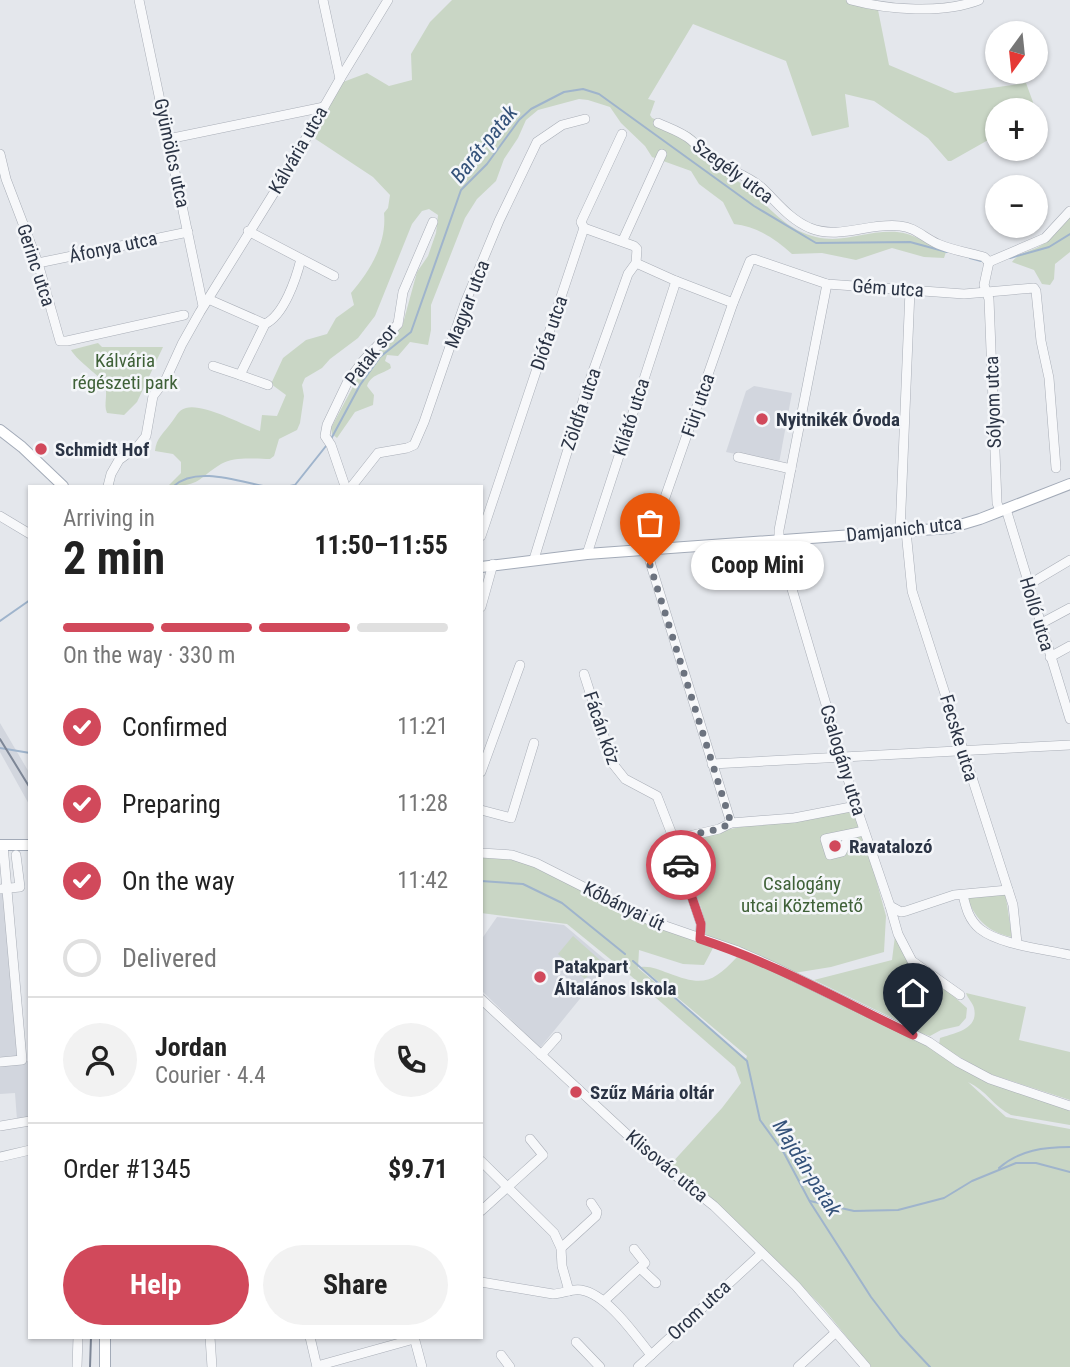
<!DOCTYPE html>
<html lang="en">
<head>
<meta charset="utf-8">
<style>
  body { margin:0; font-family:"Roboto Condensed",sans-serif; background:#f2f2f2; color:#222; height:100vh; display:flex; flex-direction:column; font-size:26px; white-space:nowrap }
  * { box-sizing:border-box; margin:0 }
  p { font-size:23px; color:#767676 }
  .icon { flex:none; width:38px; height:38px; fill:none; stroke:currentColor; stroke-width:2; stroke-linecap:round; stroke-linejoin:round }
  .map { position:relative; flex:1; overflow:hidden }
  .drawer { position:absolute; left:28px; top:485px; width:455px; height:854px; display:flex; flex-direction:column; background:#fff; border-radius:0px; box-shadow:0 2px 5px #0004 }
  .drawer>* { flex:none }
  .needle { width:46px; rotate:195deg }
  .controls { position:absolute; left:985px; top:21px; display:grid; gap:14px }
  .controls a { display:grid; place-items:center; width:63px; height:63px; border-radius:50%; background:#fff; box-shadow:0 2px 5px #0004; font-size:35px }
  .pin { position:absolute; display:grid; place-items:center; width:60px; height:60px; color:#fff; margin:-72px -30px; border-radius:50% 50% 50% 0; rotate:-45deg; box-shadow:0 0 7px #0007 }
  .pin .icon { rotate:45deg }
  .courier { position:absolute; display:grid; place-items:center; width:70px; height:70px; margin:-35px; border:5px solid #d1495b; border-radius:50%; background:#fff; color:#222; box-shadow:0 2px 9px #0007 }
  .bubble { position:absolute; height:49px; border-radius:24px; background:#fff; box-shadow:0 2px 5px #0004; font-size:23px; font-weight:700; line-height:49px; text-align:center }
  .summary em { font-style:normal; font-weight:700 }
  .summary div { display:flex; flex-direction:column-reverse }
  .summary { display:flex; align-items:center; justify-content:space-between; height:119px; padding:0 35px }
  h1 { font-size:46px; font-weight:700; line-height:52px }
  .bar { display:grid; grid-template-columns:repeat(4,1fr); gap:10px 7px; align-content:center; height:84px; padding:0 35px }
  .bar i { height:9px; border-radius:5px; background:#e0e0e0 }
  .bar .on { background:#d1495b }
  .bar p { grid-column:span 4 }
  .line { display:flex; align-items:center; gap:18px; padding:0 35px; border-top:2px solid #e0e0e0 }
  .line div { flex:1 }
  .round { display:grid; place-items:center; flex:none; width:74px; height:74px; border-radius:37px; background:#f2f2f2 }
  ol { padding:0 35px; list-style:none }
  li { display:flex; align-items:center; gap:21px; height:77px }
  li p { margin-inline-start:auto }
  li .icon { padding:7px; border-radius:50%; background:#d1495b; color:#fff; stroke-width:4 }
  li:last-child { color:#767676 }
  li i { width:38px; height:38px; border:4px solid #e0e0e0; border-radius:50% }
  .action { display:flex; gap:14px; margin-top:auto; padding:14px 35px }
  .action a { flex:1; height:80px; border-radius:42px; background:#d1495b; color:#fff; font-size:28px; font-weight:700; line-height:80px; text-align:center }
  .action a+a { background:#f2f2f2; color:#222 }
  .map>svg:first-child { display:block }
  .built { fill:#d2d6de }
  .green { fill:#c9d6c5 }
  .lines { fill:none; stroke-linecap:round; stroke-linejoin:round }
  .stream { stroke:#9fb4cc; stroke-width:2 }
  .minor-casing { stroke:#a9aeb7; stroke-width:10 }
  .major-casing { stroke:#a3abb8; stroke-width:12 }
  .minor { stroke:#f7f8fa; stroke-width:9 }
  .major { stroke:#fff; stroke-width:10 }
  .tram { stroke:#7d8696; stroke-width:2 }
  .done { stroke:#6c737f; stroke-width:7; stroke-dasharray:0 12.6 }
  .route { stroke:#d1495b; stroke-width:9 }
  .poi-dot { fill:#d1495b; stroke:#f4f6f9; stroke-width:2.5 }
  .labels { text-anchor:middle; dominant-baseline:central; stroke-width:5; stroke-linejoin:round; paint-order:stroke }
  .street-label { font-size:19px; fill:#2b3445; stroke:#f4f6f9 }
  .park-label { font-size:19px; fill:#3f6138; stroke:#f4f6f9 }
  .poi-label { font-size:19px; font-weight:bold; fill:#2b3445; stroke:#f4f6f9; text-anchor:start }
  .water-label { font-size:21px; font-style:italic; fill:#34527a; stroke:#f4f6f9 }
</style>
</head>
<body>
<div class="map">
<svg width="1070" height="1367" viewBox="0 0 1070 1367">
  <rect width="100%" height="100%" fill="#e4e7ec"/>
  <g class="built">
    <path d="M754,386L792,393L779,463L726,452L746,391Z"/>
    <path d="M0,723L30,774V806L0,752Z"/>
    <path d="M0,884H3L21,1061H30V1117L17,1120L15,1093L0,1094Z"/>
    <path d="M497,917L564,925L609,963L540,1048L481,990V940Z"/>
  </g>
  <g class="green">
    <path d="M452,0H876L889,65L955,93L1026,83L1037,113L1036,110H998L997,135L951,161H948L928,138L874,101L845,94L849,127L812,136L786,61L693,24L648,99L655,101L650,115L652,118C665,123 687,128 696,138C703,147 705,164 715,170C724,176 735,178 743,185C762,199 776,219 797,230C837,250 858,230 897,232C915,233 929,246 946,252L944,258L924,257L892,248L856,260L822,253L792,254C776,239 756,226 734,224L723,202L699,184L691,171L652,157L645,146L621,123L610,107L588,100L579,99L538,110L526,120L518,138L504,159L496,181L477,199L465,218L431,305V330L428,345L410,342L398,356L387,355L385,361L390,364L391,368C383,374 371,374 367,386L374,395L373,405L355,412L337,438L332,434L331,428L363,368L402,327L417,272L428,256L436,233L438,215L429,209L422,211L412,224L375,316L358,338L330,359L322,368L305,378L302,385L304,396L300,423L297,430L279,439L274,456L270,459C255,459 235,456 221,464C197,479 201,486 168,486L181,473V462L173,454L155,451C156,438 164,433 171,423C176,417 178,410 186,408C203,403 243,425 260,431L262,415L277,416L286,395L271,384L283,358L306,340L327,334L336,318L354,305L351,293C370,271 387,243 384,213L388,208L390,195L373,177L311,136L343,82L367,73L389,86L412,80L411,54L430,22Z"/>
    <path d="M1070,216V252L1055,264L1054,279L1050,285L1042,284L1034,270L1012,262C1021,250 1037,251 1047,241C1055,233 1060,223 1070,216Z"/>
    <path d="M98,343L102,347H163L137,402L124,415L107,413C103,404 109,393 104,384C100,375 79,363 71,350Z"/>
    <path d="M856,806L886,916L884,952L831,967L794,973L706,937L702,910L676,839Z"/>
    <path d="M481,853L512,855L713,948L704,965L683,964L639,950L638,968L746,1059L747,1056L641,967C651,966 659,970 668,973C702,986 712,984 737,957L776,971L929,1042L964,1068L1070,1108V1125L1011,1115C994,1107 986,1090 968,1082L1006,1117L1070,1129V1367H871L824,1309L801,1285L703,1191L670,1165L722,1108L741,1083L735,1067L631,976L567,924L481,913Z"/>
    <path d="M1005,893L1006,898L1012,937C989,933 976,920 967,898L969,896Z"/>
    <path d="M573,936L601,961L585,979L558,954Z"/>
    <path d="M895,936L910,966L943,987L967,1008L966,1018L959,1026L941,1030L930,1036L908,1029L909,1026L814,980L892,960Z"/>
    <path d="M966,993L1026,1007L1019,1040L1070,1052V1100L987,1073L939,1045L940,1038C954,1033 979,1030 974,1008C973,1003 968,999 966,993Z"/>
  </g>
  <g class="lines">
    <g class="stream">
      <path d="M970,258L981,261"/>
      <path d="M1010,258L1049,247L1070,234"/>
      <path d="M331,439L360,385L380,357L411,332L461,190L487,164L519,120L531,109L564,92L583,89L599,94L754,206L816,243L910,242L947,252"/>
      <path d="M174,486C195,466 238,481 263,486"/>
      <path d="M290,486L295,485L326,446"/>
      <path d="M0,621L30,600"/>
      <path d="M0,748L30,753"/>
      <path d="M481,881L523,884L562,903L625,954"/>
      <path d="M633,961L747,1061L760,1120L784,1153L810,1202L871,1297L900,1335L930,1367"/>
      <path d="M999,1168C1019,1150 1045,1147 1070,1147"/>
      <path d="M810,1201L854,1211L898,1210L944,1198L972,1181L1016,1163H1036L1070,1172"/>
    </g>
    <defs>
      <g id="minor">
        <path d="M139,0L203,306"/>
        <path d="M323,0L340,79"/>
        <path d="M851,0C888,10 943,14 979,0"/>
        <path d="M658,123C669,128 682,132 691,140C701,149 707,158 719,164C734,172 748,176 761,187C777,202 789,219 810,228C840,240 870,222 900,226C915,227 924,238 938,244C952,250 969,253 984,257L989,262"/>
        <path d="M168,139L324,107"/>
        <path d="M0,154L6,179L38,263L60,341H67L184,315"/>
        <path d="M248,231L334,276"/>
        <path d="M623,240L662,154"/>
        <path d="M989,262L984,285L989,299L997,503L1000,511"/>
        <path d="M989,262L1045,238L1070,211"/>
        <path d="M38,263L188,232"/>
        <path d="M636,263L676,281L733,303"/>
        <path d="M827,284L779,530V545L856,806L890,906L898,934L912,961L960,995"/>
        <path d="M208,299L265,324"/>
        <path d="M213,366L240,375"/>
        <path d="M268,385L240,375L265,324C284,315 296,279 301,259"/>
        <path d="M738,457L791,469"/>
        <path d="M108,486L111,474L119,460L138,446L146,436L153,396L166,379L182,344L200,312L285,175L340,79L388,0"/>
        <path d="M345,486L331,445L325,436L327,425L348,381L363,361L398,324L403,292L433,222"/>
        <path d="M352,486L378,453L407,448L414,445L424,422L465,303L499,221L537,142L562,125L585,119"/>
        <path d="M1006,509L1070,719"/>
        <path d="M0,516L30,534"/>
        <path d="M906,531L912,591L1013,905L1017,943"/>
        <path d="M900,532L910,290"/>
        <path d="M481,536L584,228L581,222L622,134"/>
        <path d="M587,554L676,281"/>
        <path d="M534,559L586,391L628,274L636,263L637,249L634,246L584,228"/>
        <path d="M1028,585L1070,560"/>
        <path d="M481,607L493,564"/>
        <path d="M1040,624L1070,608"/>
        <path d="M1050,657L1070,646"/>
        <path d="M584,674L613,764L625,779L657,796L671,832L676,839"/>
        <path d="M712,764L1070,745"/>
        <path d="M481,772L520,665"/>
        <path d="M481,810L511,818L534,743"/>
        <path d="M731,823L651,565L647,549L733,303L750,261L754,259L827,284L964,294L1034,288L1036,291L1041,341L1049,378L1056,468"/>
        <path d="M850,834L842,852L830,855L825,839L864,831"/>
        <path d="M481,853L512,855L536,863L651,921L738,951L772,966L929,1042L958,1062L990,1079L1070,1106"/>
        <path d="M0,889L20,887L16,855"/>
        <path d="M963,895C966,908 969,920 980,929C1000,945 1045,949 1070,955"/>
        <path d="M890,906L901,912L906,911L954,895L1008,890"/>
        <path d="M700,938L701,924L676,849V839L719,829L731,823L794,818L856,806"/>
        <path d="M481,999L646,1152L714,1206L796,1286L866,1367"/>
        <path d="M541,1055L557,1037"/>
        <path d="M0,1062L22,1060L3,845"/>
        <path d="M0,1126L30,1121"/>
        <path d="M0,1157L30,1150"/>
        <path d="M481,1161L554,1233L561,1248L562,1266L569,1291"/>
        <path d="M481,1211L543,1155L530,1139"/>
        <path d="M561,1248L596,1216L597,1212L591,1203"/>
        <path d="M640,1268L656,1283"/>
        <path d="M481,1282L553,1294C563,1294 572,1288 581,1290C607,1294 635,1335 651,1355"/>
        <path d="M604,1301L645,1263L634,1249"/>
        <path d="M210,1337L212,1367"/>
        <path d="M310,1337L317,1367"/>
        <path d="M414,1337L422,1367"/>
        <path d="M576,1342L600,1367"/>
        <path d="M501,1355L510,1367"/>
        <path d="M317,1366L414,1339"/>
        <path d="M77,1367L78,1337"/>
        <path d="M638,1367L761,1254"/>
        <path d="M798,1367L835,1333"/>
      </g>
      <g id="major">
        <path d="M0,430L22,447L63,486"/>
        <path d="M481,567L587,554L950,528L980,519L1070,484"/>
        <path d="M0,845H30"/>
        <path d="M105,1367V1337"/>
      </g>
    </defs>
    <use href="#minor" class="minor-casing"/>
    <use href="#major" class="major-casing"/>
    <use href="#minor" class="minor"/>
    <use href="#major" class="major"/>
    <g class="tram">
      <path d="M0,739L30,788"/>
      <path d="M90,1367L91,1337"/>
    </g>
  </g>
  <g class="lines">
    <path class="done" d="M650,565L731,823L719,829L676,838V849L681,865"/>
    <path class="route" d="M681,865L701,924L700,939C774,963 843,1002 913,1035"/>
  </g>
  <g class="poi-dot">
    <circle cx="762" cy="419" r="7"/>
    <circle cx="41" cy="449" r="7"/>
    <circle cx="835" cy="846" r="7"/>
    <circle cx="540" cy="977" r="7"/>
    <circle cx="576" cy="1092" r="7"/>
  </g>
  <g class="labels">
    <g class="street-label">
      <text transform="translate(298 150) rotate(-60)">Kálvária utca</text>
      <text transform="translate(172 153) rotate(78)">Gyümölcs utca</text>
      <text transform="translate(733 171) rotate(36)">Szegély utca</text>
      <text transform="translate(113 247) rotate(-12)">Áfonya utca</text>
      <text transform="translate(36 265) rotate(72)">Gerinc utca</text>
      <text transform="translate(888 288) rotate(4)">Gém utca</text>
      <text transform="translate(467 304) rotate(-69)">Magyar utca</text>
      <text transform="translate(549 333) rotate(-71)">Diófa utca</text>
      <text transform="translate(371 355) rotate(-52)">Patak sor</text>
      <text transform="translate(993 402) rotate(-92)">Sólyom utca</text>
      <text transform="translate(698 405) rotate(-71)">Fürj utca</text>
      <text transform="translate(581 409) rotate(-71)">Zöldfa utca</text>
      <text transform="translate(631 417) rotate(-72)">Kilátó utca</text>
      <text transform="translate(904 529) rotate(-6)">Damjanich utca</text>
      <text transform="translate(1037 614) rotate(73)">Holló utca</text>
      <text transform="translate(602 728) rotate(71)">Fácán köz</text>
      <text transform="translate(959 738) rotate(73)">Fecske utca</text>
      <text transform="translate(843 760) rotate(73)">Csalogány utca</text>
      <text transform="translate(624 906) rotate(26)">Kőbányai út</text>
      <text transform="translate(667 1166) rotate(40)">Klisovác utca</text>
      <text transform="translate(699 1310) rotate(-43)">Orom utca</text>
    </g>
    <g class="park-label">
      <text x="125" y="360">Kálvária<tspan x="125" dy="22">régészeti park</tspan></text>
      <text x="802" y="883">Csalogány<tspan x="802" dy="22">utcai Köztemető</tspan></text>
    </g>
    <g class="poi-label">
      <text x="776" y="419">Nyitnikék Óvoda</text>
      <text x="55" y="449">Schmidt Hof</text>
      <text x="849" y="846">Ravatalozó</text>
      <text x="554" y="966">Patakpart<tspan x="554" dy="22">Általános Iskola</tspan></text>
      <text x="590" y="1092">Szűz Mária oltár</text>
    </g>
    <g class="water-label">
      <text transform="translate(484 144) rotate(-51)">Barát-patak</text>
      <text transform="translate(807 1168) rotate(58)">Majdán-patak</text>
    </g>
  </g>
</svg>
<div class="controls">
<a><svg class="needle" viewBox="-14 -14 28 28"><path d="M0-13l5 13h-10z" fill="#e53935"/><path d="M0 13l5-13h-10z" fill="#767676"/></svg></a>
<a>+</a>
<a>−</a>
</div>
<div class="pin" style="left:650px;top:565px;background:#ea580c"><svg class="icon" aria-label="bag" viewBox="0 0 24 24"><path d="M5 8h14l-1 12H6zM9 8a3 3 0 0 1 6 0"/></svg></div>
<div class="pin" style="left:913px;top:1035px;background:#1f2937"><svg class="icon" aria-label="home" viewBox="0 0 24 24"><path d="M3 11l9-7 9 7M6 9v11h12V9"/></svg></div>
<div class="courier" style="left:681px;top:865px"><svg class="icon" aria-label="car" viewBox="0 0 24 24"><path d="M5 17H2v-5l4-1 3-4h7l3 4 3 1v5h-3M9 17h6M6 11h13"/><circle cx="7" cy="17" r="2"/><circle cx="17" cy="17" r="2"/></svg></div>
<div class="bubble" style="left:691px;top:541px;width:133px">Coop Mini</div>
<section class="drawer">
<div class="summary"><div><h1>2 min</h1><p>Arriving in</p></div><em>11:50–11:55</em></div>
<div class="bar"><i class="on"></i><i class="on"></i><i class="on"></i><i></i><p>On the way · 330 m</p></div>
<ol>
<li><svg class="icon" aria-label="check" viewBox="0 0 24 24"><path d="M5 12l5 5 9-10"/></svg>Confirmed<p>11:21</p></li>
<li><svg class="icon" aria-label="check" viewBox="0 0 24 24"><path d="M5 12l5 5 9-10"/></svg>Preparing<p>11:28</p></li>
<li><svg class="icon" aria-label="check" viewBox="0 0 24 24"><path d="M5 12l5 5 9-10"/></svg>On the way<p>11:42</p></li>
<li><i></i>Delivered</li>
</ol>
<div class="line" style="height:126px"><a class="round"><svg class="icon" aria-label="person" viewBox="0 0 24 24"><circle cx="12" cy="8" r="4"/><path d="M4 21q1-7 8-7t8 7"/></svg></a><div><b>Jordan</b><p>Courier · 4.4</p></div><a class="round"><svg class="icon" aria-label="phone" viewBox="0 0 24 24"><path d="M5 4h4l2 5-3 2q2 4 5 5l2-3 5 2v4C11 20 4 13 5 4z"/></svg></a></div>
<div class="line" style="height:91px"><div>Order #1345</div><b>$9.71</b></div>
<div class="action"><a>Help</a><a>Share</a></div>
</section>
</div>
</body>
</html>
